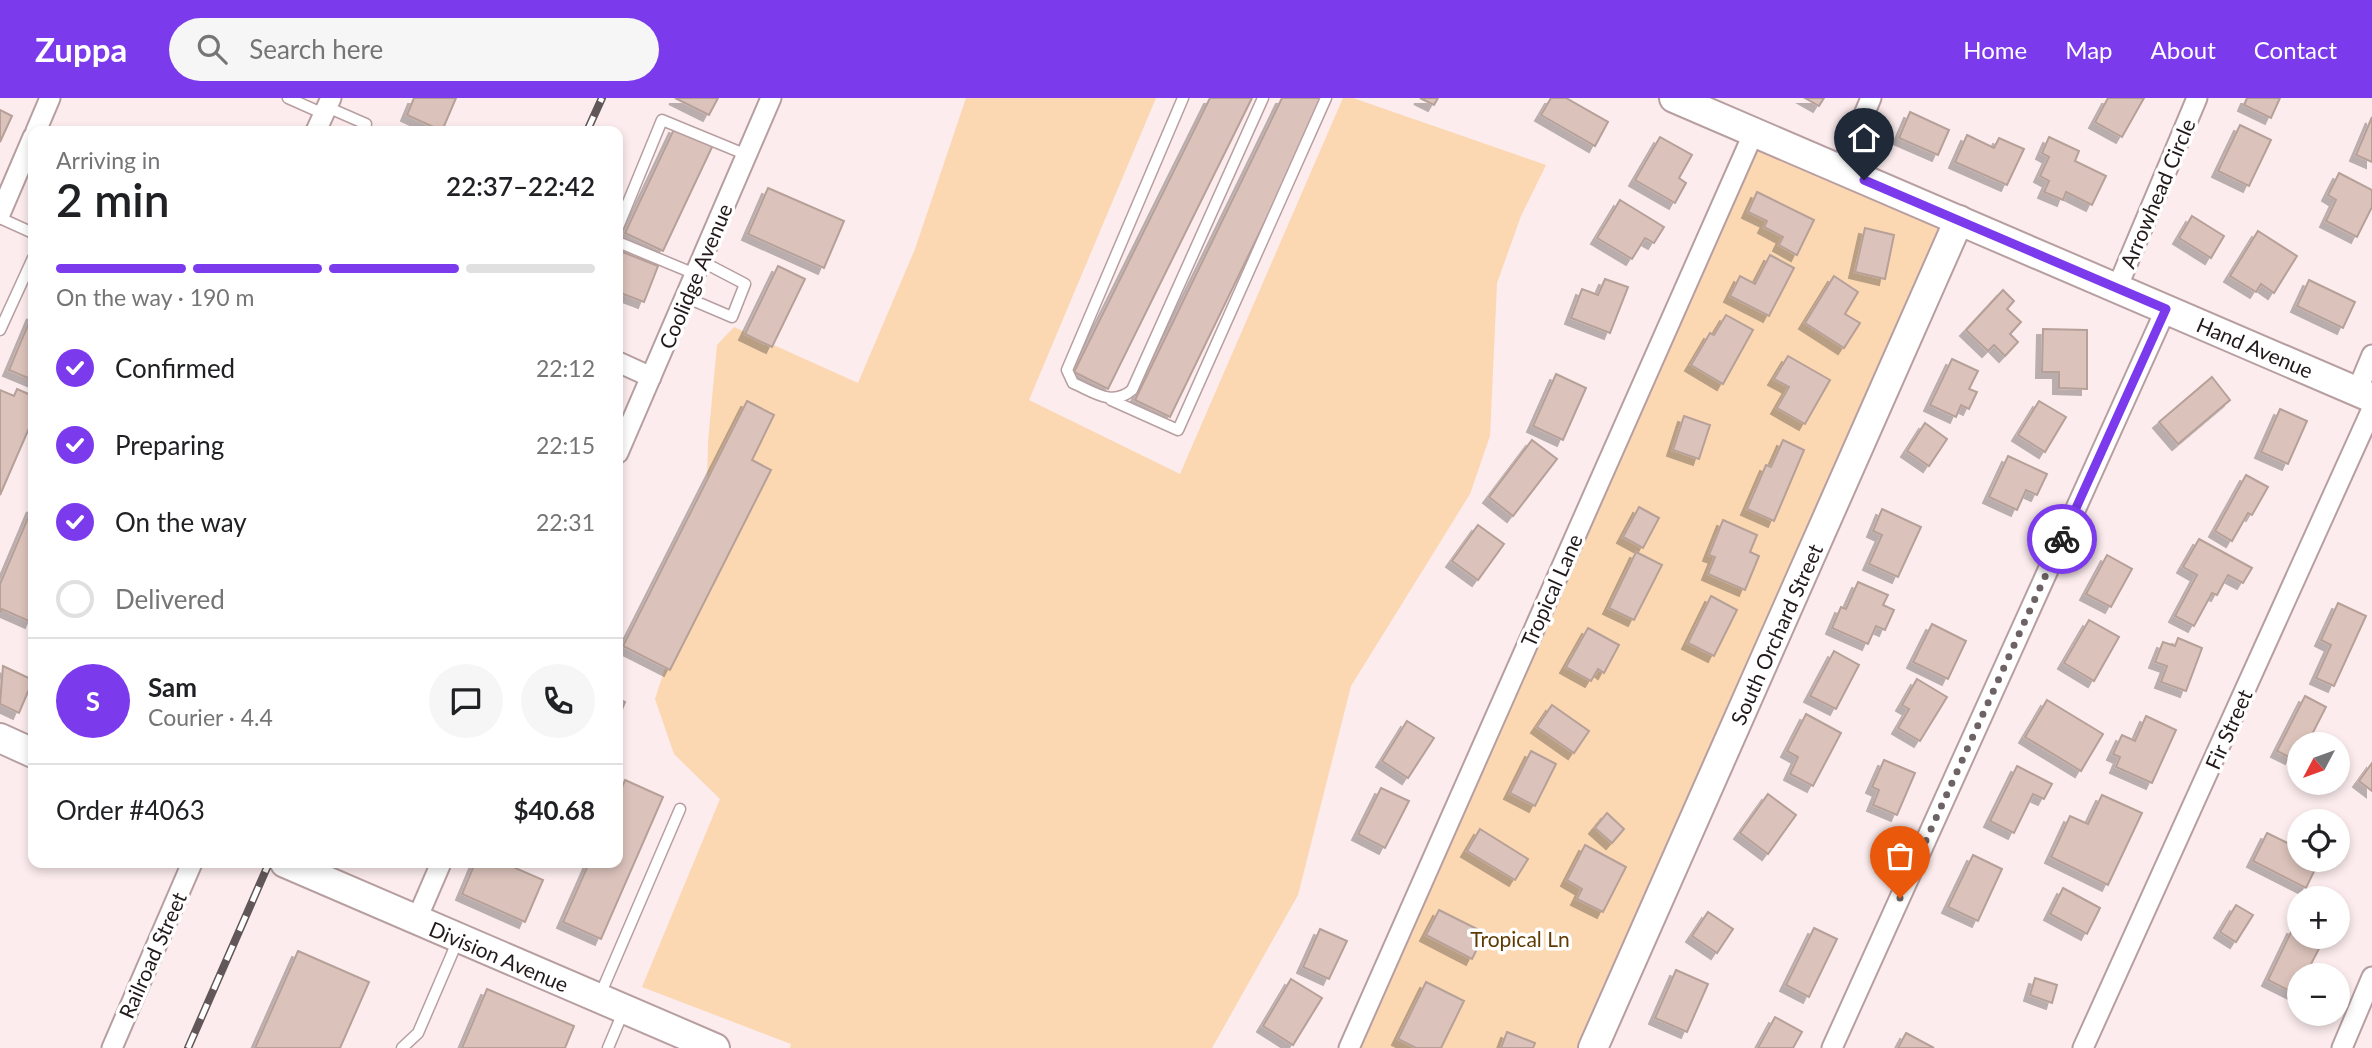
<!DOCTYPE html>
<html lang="en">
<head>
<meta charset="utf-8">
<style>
  body { margin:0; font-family:Lato,sans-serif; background:#f6f6f6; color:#202124; height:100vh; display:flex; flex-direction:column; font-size:26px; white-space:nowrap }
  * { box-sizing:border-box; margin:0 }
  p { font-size:23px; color:#757577 }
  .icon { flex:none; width:38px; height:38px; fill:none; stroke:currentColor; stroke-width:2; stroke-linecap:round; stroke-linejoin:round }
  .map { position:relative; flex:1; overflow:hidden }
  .drawer { position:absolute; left:28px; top:28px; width:595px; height:742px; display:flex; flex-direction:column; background:#fff; border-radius:14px; box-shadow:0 4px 10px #0003 }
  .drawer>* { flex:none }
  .needle { width:46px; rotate:229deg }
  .tools { position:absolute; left:2287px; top:634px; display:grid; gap:14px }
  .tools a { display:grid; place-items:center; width:63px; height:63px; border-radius:50%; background:#fff; box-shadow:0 4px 10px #0003; font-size:35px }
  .pin { position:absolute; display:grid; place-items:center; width:60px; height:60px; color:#fff; margin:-72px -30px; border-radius:50% 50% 50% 0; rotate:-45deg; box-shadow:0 0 7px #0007 }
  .pin .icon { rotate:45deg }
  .courier { position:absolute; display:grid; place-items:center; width:70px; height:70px; margin:-35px; border:5px solid #7c3aed; border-radius:50%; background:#fff; color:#222; box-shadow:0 2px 9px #0007 }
  .headline em { font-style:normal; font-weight:600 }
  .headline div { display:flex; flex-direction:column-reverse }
  .headline { display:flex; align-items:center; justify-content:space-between; height:119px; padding:0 28px }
  h1 { font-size:46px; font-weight:600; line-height:52px }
  .bar { display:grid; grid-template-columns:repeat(4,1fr); gap:10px 7px; align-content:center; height:84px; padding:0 28px }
  .bar i { height:9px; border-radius:5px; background:#e0e0e0 }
  .bar .active { background:#7c3aed }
  .bar p { grid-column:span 4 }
  .line { display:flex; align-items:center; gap:18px; padding:0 28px; border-top:2px solid #e0e0e0 }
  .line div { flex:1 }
  .round { display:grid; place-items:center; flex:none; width:74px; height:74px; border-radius:37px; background:#f6f6f6 }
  ol { padding:0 28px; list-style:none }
  li { display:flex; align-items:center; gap:21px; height:77px }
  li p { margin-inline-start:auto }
  li .icon { padding:7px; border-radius:50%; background:#7c3aed; color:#fff; stroke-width:4 }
  li:last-child { color:#757577 }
  li i { width:38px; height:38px; border:4px solid #e0e0e0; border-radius:50% }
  header { display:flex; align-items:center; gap:42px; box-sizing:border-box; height:98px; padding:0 35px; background:#7c3aed; color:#fff }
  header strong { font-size:33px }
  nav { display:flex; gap:38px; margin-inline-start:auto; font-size:24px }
  .search { width:490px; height:63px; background:#f6f6f6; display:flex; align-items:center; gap:18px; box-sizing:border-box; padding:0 24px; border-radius:38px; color:#757577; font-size:26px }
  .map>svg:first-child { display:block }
  .green { fill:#fbd7b2 }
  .building { fill:#dbc3bb; stroke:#b6a098; stroke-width:2; filter:url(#shadow) }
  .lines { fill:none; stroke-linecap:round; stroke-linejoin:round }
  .lane-casing { stroke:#b79fa1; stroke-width:13 }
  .street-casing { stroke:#b79fa1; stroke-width:23 }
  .secondary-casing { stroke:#b79fa1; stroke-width:32 }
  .lane { stroke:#fff; stroke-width:10 }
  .street { stroke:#fff; stroke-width:19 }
  .secondary { stroke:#fff; stroke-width:28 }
  .rail-casing { stroke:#625758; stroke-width:8 }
  .rail { stroke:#fff; stroke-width:5; stroke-dasharray:16; stroke-linecap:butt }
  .done { stroke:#6e6364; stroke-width:7; stroke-dasharray:0 12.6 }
  .route { stroke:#7c3aed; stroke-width:9 }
  .labels { text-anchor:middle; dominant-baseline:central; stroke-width:7; stroke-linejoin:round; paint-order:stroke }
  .street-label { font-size:21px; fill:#22191a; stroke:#fff }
  .park-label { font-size:21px; fill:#613a03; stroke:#fff }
</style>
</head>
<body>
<header>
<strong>Zuppa</strong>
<div class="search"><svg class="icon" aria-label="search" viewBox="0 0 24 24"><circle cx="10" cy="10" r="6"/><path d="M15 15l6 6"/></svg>Search here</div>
<nav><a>Home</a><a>Map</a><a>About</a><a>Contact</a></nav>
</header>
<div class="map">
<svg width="2372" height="950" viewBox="0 0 2372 950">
  <defs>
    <filter id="shadow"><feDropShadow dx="-6" dy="6" stdDeviation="0" flood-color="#0004"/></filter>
  </defs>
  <rect width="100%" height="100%" fill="#fceced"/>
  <g class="green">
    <path d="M966,0H1156L1029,302L1180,376L1343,0H1353L1546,67L1521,118L1497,185L1490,338L1470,396L1351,588L1298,797L1212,950H790L791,946L642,889L720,701L674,656L655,601L673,545L705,475L708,344L717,247L734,229L858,285L915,151Z"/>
    <path d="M1759,49L1944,129L1581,950H1361Z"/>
  </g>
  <g class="building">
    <path d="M414,0H456L442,33L407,17Z"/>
    <path d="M675,0H718L709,17Z"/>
    <path d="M1210,0H1252L1108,291L1074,274Z"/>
    <path d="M1282,0H1325L1170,319L1135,302Z"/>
    <path d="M1420,0H1438L1434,7Z"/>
    <path d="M1551,0H1566L1608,24L1595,48L1541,17Z"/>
    <path d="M1805,0H1824L1819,8Z"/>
    <path d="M2108,0H2144L2122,39L2095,24Z"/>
    <path d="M2247,0H2280L2271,20L2244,7Z"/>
    <path d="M0,12L12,18L0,44Z"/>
    <path d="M1910,14L1949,32L1938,57L1899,40Z"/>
    <path d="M2372,19V64L2356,57Z"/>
    <path d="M2240,27L2271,42L2249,88L2218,73Z"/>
    <path d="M675,29L713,47L663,153L625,135Z"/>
    <path d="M1967,37L1994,50L1999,40L2024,51L2007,87L1955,64Z"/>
    <path d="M1660,39L1692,57L1679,80L1686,85L1675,105L1635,82Z"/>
    <path d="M2049,39L2079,53L2075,63L2106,78L2092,107L2066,94L2063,102L2044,94L2049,83L2040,78L2049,59L2042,55Z"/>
    <path d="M2339,75L2372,92V109L2357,139L2326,123L2336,102L2328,97Z"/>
    <path d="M768,90L844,123L824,170L748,136Z"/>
    <path d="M1757,94L1814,122L1797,157L1779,147L1783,139L1764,129L1767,123L1748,114Z"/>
    <path d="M1620,102L1664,129L1654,145L1645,140L1632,161L1597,140Z"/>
    <path d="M2192,118L2224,138L2211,160L2179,140Z"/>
    <path d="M1865,130L1894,137L1885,181L1855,174Z"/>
    <path d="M2258,133L2297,158L2274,195L2261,186L2256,194L2230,178Z"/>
    <path d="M620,153L658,168L644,204L618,194Z"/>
    <path d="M1770,157L1794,170L1769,218L1730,198L1740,178L1755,186Z"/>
    <path d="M778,168L805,181L772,249L745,236Z"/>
    <path d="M1834,178L1858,194L1845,216L1860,225L1844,250L1805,225Z"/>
    <path d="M1605,181L1628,189L1610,235L1571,220L1582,191L1598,197Z"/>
    <path d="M2309,182L2355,204L2343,230L2297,208Z"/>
    <path d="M2003,192L2014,203L2007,211L2021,224L2010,236L2018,244L2005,258L1994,247L1988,253L1966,232Z"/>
    <path d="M33,215V282L9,272Z"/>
    <path d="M1726,217L1753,232L1723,286L1691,267L1710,235L1714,237Z"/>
    <path d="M2043,231L2087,232V291L2059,290V274H2042Z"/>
    <path d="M1788,258L1830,282L1805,326L1777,310L1789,289L1774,281Z"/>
    <path d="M1952,261L1978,273L1969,291L1977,294L1969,311L1961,307L1956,319L1930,307Z"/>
    <path d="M1556,276L1586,290L1563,342L1533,328Z"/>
    <path d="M2212,279L2230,302L2178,346L2159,324Z"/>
    <path d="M17,291L33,298V321L0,397V292L14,298Z"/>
    <path d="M747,303L774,317L752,362L771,372L670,572L623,548Z"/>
    <path d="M2039,303L2066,319L2045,354L2018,337Z"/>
    <path d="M2280,311L2307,323L2288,366L2261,354Z"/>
    <path d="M1684,318L1710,327L1699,361L1673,352Z"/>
    <path d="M1925,325L1947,341L1929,368L1907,353Z"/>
    <path d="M1532,342L1557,361L1513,418L1489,399Z"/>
    <path d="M1783,342L1804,352L1774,423L1747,411L1766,367L1771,369Z"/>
    <path d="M2008,358L2047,376L2037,397L2026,392L2017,412L1989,399Z"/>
    <path d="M2246,377L2268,389L2252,417L2248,415L2232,443L2215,433Z"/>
    <path d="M33,408V519L31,524L2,511L0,515V486Z"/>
    <path d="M1639,409L1659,420L1643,450L1623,439Z"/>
    <path d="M1882,411L1921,429L1898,479L1869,466L1882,437L1873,433Z"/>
    <path d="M1723,422L1757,437L1750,454L1759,458L1745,492L1708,476L1715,459L1709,457Z"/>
    <path d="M1478,427L1504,446L1478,482L1452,463Z"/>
    <path d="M2199,441L2252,470L2243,485L2228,477L2217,497L2212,495L2194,528L2175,518L2197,477L2183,469Z"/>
    <path d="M1636,454L1662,467L1634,522L1609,510Z"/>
    <path d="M2107,457L2132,471L2111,509L2086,496Z"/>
    <path d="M1858,484L1888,497L1883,507L1894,512L1885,532L1876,528L1868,546L1832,530L1841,509L1846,511Z"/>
    <path d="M1711,498L1737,512L1714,558L1688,545Z"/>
    <path d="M2338,505L2366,518L2334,588L2316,580L2331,547L2321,542Z"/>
    <path d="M2089,522L2119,539L2094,583L2064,565Z"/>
    <path d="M1932,526L1966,543L1948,581L1913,564Z"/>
    <path d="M1588,530L1619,547L1604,575L1598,571L1591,583L1566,569Z"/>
    <path d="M2178,540L2202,550L2186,593L2161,584L2167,568L2155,564L2163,544L2175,548Z"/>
    <path d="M1834,553L1859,567L1836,611L1810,598Z"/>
    <path d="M3,568L33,582L19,615L0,606Z"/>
    <path d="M1917,581L1947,599L1920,643L1898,630L1909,611L1902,607Z"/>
    <path d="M2305,598L2326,609L2307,646L2299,644L2291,660L2277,653Z"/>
    <path d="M618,601L625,604L618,621Z"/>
    <path d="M2047,602L2103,636L2081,673L2025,639Z"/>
    <path d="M1552,607L1589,633L1574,655L1537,629Z"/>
    <path d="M1806,616L1841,635L1813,688L1790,676L1798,659L1787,653Z"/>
    <path d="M2146,618L2176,632L2152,685L2116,669L2120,659L2113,656L2122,637L2135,643Z"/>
    <path d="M1407,623L1434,640L1408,680L1382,663Z"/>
    <path d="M1531,653L1556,666L1535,708L1510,695Z"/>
    <path d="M1884,662L1915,675L1897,717L1873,707L1879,692L1872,689Z"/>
    <path d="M2372,665V693L2359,683Z"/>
    <path d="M2017,668L2052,686L2044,701L2033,696L2014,735L1990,723Z"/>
    <path d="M625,682L663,699L601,841L563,824L589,765H618V699Z"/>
    <path d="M1381,690L1409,703L1385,750L1358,736Z"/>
    <path d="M1768,696L1796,717L1768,756L1740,735Z"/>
    <path d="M2102,697L2142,715L2108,787L2051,759L2070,718L2088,726Z"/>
    <path d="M1607,715L1624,731L1612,745L1595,730Z"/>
    <path d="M1480,731L1528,761L1515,782L1467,753Z"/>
    <path d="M2267,735L2296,749L2300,743V761H2320L2306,790L2253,763Z"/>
    <path d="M1585,747L1626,769L1603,814L1577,801L1582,791L1567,782Z"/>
    <path d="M1973,757L2002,771L1978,823L1948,809Z"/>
    <path d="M475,765H504L543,782L525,824L462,796Z"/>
    <path d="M2063,790L2100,810L2087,836L2050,816Z"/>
    <path d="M2236,807L2253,817L2236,844L2220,834Z"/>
    <path d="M1439,812L1485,835L1472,861L1426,837Z"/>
    <path d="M1708,814L1733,831L1717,855L1692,838Z"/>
    <path d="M1814,830L1837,841L1809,899L1786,887Z"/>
    <path d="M2293,830L2300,833V838H2309L2322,845L2311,866L2320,870L2316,877H2300V898L2268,882Z"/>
    <path d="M1320,831L1347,843L1329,881L1303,869Z"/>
    <path d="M298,853L369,884L340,950H255Z"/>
    <path d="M1676,872L1708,886L1687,934L1655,920Z"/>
    <path d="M2035,880L2057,887L2052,905L2030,897Z"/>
    <path d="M1291,881L1322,900L1293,947L1263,928Z"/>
    <path d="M1426,884L1464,903L1441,950H1416L1398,941Z"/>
    <path d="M487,891L574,928L565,950H462Z"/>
    <path d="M1775,919L1802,934L1793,950H1758Z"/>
    <path d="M1507,934L1535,945L1533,950H1501Z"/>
    <path d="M1906,935L1934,950H1898Z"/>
  </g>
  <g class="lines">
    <defs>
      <g id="lane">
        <path d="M288,0L324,16"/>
        <path d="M1183,0L1067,272L1073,285C1094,294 1112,309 1132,292L1263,0"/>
        <path d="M327,9L366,26L363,33"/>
        <path d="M0,120L33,135"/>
        <path d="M618,129L662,22L747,57"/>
        <path d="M618,144L695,176"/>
        <path d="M685,199L732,219L745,186L701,163"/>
        <path d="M0,232L33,160"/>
        <path d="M1111,302L1178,332L1326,0"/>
        <path d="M600,897L680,711"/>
        <path d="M402,950L418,935L458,842"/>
        <path d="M608,950L624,912"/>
      </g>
      <g id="street">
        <path d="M36,33L50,0"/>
        <path d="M316,33L331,0"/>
        <path d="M1841,71L1871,0"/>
        <path d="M0,116L33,39"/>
        <path d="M2117,190L2197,0"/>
        <path d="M618,264L651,279"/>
        <path d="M2357,293L2372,257"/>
        <path d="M618,355L771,0"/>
        <path d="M416,823L441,765"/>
        <path d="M112,950L192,765"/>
        <path d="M1349,950L1754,34"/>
        <path d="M1832,950L2166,211"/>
        <path d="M2083,950L2372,311"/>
        <path d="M2342,950L2372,879"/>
      </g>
      <g id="secondary">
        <path d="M1674,0L2372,300"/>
        <path d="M0,640L33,655"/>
        <path d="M285,765L715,950"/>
        <path d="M1593,950L1959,122"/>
      </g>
    </defs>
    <use href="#lane" class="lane-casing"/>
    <use href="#street" class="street-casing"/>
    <use href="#secondary" class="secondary-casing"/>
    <use href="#lane" class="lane"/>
    <use href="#street" class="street"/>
    <use href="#secondary" class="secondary"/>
    <defs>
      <g id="rail">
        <path d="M587,33L602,0"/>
        <path d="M188,950L269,765"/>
      </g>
    </defs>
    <use href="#rail" class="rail-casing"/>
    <use href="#rail" class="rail"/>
  </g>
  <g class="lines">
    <path class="done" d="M1900,800L2062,441"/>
    <path class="route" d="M1864,82L2166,211L2062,441"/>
  </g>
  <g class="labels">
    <g class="street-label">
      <text transform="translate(2157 95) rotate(-67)">Arrowhead Circle</text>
      <text transform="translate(695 178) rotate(-67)">Coolidge Avenue</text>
      <text transform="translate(2255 249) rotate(23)">Hand Avenue</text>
      <text transform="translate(1551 492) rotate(-66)">Tropical Lane</text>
      <text transform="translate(1776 536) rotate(-66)">South Orchard Street</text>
      <text transform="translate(2228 631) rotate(-66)">Fir Street</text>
      <text transform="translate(152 857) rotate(-66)">Railroad Street</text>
      <text transform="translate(499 858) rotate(23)">Division Avenue</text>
    </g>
    <g class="park-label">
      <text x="1520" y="840">Tropical Ln</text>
    </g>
  </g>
</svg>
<div class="tools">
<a><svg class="needle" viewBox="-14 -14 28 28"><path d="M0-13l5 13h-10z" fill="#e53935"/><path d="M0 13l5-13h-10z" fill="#757577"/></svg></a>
<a><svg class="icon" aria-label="locate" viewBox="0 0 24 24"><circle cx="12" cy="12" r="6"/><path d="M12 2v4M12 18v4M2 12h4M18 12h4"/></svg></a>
<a>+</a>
<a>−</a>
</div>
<div class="pin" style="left:1900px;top:800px;background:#ea580c"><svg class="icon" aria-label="bag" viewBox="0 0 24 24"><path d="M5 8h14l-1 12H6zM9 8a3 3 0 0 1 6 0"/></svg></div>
<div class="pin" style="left:1864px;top:82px;background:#1f2937"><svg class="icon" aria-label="home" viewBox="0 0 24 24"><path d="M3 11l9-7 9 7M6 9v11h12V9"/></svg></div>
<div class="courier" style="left:2062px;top:441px"><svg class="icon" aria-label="bike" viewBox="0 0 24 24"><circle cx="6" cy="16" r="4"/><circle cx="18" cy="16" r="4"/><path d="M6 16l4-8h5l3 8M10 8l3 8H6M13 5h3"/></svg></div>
<section class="drawer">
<div class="headline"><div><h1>2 min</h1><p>Arriving in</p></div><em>22:37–22:42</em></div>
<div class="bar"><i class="active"></i><i class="active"></i><i class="active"></i><i></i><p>On the way · 190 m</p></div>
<ol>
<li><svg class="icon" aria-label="check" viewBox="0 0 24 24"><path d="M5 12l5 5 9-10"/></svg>Confirmed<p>22:12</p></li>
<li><svg class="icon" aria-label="check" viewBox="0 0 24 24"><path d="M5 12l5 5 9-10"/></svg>Preparing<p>22:15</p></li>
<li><svg class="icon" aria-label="check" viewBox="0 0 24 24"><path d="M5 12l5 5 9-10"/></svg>On the way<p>22:31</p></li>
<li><i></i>Delivered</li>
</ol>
<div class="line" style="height:126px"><b class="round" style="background:#7c3aed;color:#fff">S</b><div><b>Sam</b><p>Courier · 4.4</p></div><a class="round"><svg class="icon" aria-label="chat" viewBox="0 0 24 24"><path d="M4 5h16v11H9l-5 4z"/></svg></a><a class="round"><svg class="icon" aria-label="phone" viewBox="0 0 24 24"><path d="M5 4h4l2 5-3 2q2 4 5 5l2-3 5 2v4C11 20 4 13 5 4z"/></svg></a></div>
<div class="line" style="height:91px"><div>Order #4063</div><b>$40.68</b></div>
</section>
</div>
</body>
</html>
